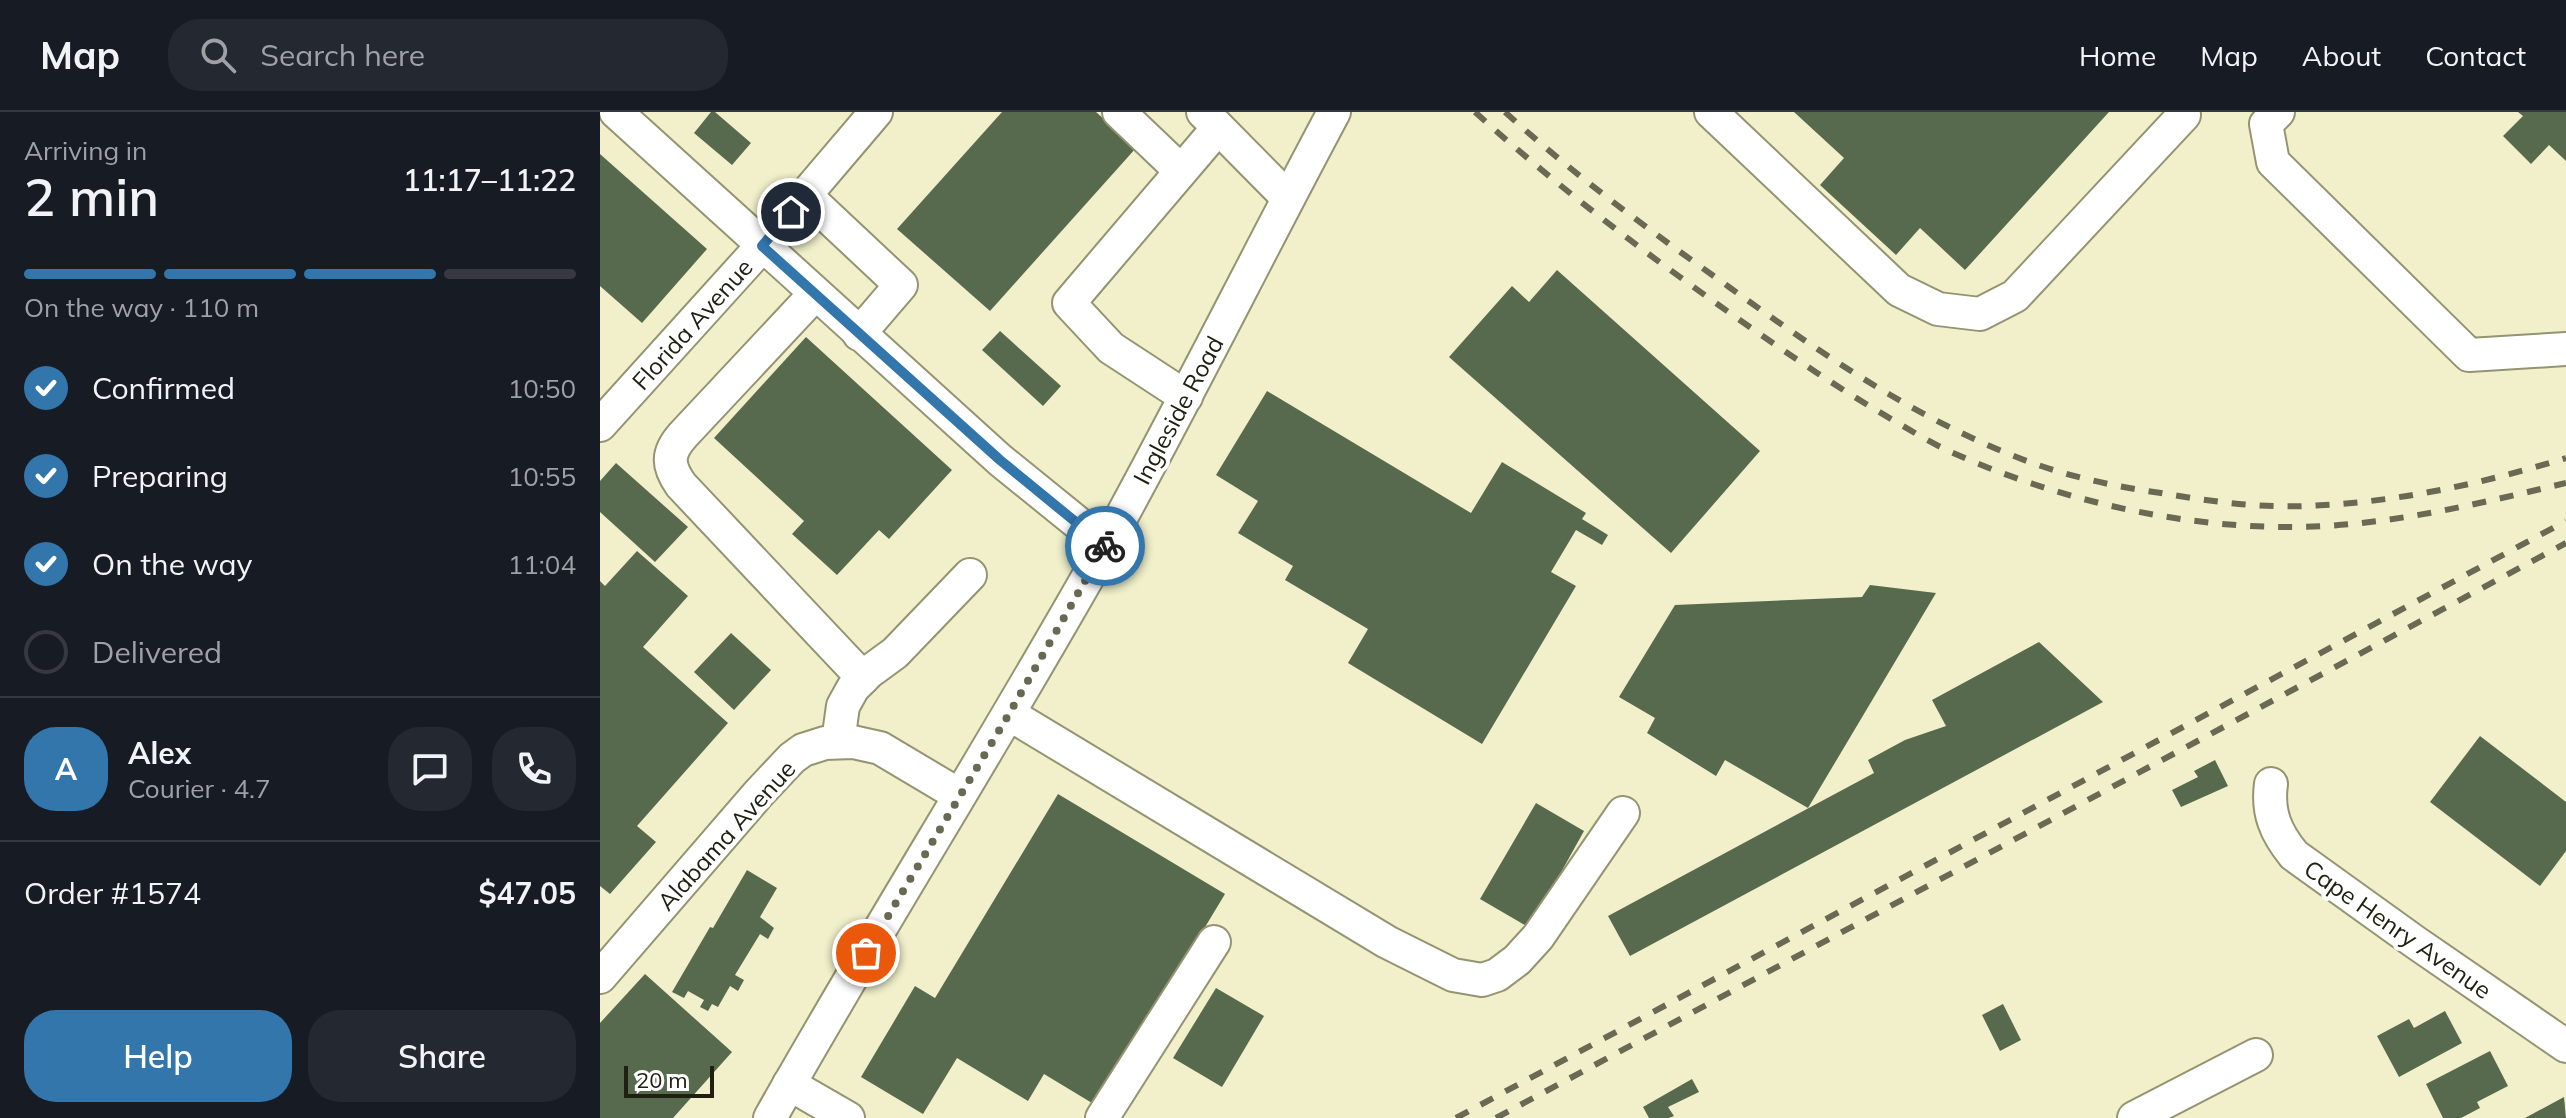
<!DOCTYPE html>
<html lang="en">
<head>
<meta charset="utf-8">
<style>
  body { margin:0; font-family:Mulish,sans-serif; background:#242831; color:#f1f3f6; height:100vh; display:flex; flex-direction:column; font-size:30px; white-space:nowrap }
  * { box-sizing:border-box; margin:0 }
  p { font-size:26px; color:#9ea1a6 }
  .icon { flex:none; width:44px; height:44px; fill:none; stroke:currentColor; stroke-width:2; stroke-linecap:round; stroke-linejoin:round }
  .map { position:relative; flex:1; overflow:hidden }
  .details { display:flex; flex-direction:column; background:#171b24; width:600px }
  .details>* { flex:none }
  .scale { position:absolute; left:24px; bottom:20px; width:90px; box-sizing:border-box; padding-left:8px; border:4px solid #202012; border-top:0; font-size:22px; line-height:28px; white-space:nowrap; color:#202012; -webkit-text-stroke:6px #fff; paint-order:stroke }
  .pin { position:absolute; display:grid; place-items:center; width:68px; height:68px; color:#fff; margin:-34px; border:4px solid #fff; border-radius:50%; box-shadow:0 2px 8px #0007 }
  .courier { position:absolute; display:grid; place-items:center; width:80px; height:80px; margin:-40px; border:6px solid #3276ac; border-radius:50%; background:#fff; color:#222; box-shadow:0 2px 10px #0007 }
  .overview em { font-style:normal; font-weight:600 }
  .overview div { display:flex; flex-direction:column-reverse }
  .overview { display:flex; align-items:center; justify-content:space-between; height:136px; padding:0 24px }
  h1 { font-size:52px; font-weight:600; line-height:60px }
  .bar { display:grid; grid-template-columns:repeat(4,1fr); gap:12px 8px; align-content:center; height:96px; padding:0 24px }
  .bar i { height:10px; border-radius:6px; background:#363941 }
  .bar .current { background:#3276ac }
  .bar p { grid-column:span 4 }
  .line { display:flex; align-items:center; gap:20px; padding:0 24px; border-top:2px solid #363941 }
  .line div { flex:1 }
  .round { display:grid; place-items:center; flex:none; width:84px; height:84px; border-radius:32px; background:#242831 }
  ol { padding:0 24px; list-style:none }
  li { display:flex; align-items:center; gap:24px; height:88px }
  li p { margin-inline-start:auto }
  li .icon { padding:8px; border-radius:50%; background:#3276ac; color:#fff; stroke-width:4 }
  li:last-child { color:#9ea1a6 }
  li i { width:44px; height:44px; border:4px solid #363941; border-radius:50% }
  .cta { display:flex; gap:16px; margin-top:auto; padding:16px 24px }
  .cta a { flex:1; height:92px; border-radius:32px; background:#3276ac; color:#fff; font-size:32px; font-weight:600; line-height:92px; text-align:center }
  .cta a+a { background:#242831; color:#f1f3f6 }
  header { display:flex; align-items:center; gap:48px; box-sizing:border-box; height:112px; padding:0 40px; background:#171b24; border-bottom:2px solid #363941 }
  header strong { font-size:38px }
  nav { display:flex; gap:44px; margin-inline-start:auto; font-size:28px }
  .search { width:560px; height:72px; background:#242831; display:flex; align-items:center; gap:20px; box-sizing:border-box; padding:0 28px; border-radius:32px; color:#9ea1a6; font-size:30px }
  main { display:flex; flex:1; min-height:0 }
  .map>svg:first-child { display:block }
  .building { fill:#586a4e }
  .lines { fill:none; stroke-linecap:round; stroke-linejoin:round }
  .minor-casing { stroke:#949372; stroke-width:36 }
  .minor { stroke:#fff; stroke-width:32 }
  .rail { stroke:#6a6953; stroke-width:6; stroke-dasharray:14 14; stroke-linecap:butt }
  .done { stroke:#696953; stroke-width:8; stroke-dasharray:0 14.4 }
  .route { stroke:#3276ac; stroke-width:10 }
  .labels { text-anchor:middle; dominant-baseline:central; stroke-width:8; stroke-linejoin:round; paint-order:stroke }
  .street-label { font-size:24px; fill:#202012; stroke:#fff }
</style>
</head>
<body>
<header>
<strong>Map</strong>
<div class="search"><svg class="icon" aria-label="search" viewBox="0 0 24 24"><circle cx="10" cy="10" r="6"/><path d="M15 15l6 6"/></svg>Search here</div>
<nav><a>Home</a><a>Map</a><a>About</a><a>Contact</a></nav>
</header>
<main>
<section class="details">
<div class="overview"><div><h1>2 min</h1><p>Arriving in</p></div><em>11:17–11:22</em></div>
<div class="bar"><i class="current"></i><i class="current"></i><i class="current"></i><i></i><p>On the way · 110 m</p></div>
<ol>
<li><svg class="icon" aria-label="check" viewBox="0 0 24 24"><path d="M5 12l5 5 9-10"/></svg>Confirmed<p>10:50</p></li>
<li><svg class="icon" aria-label="check" viewBox="0 0 24 24"><path d="M5 12l5 5 9-10"/></svg>Preparing<p>10:55</p></li>
<li><svg class="icon" aria-label="check" viewBox="0 0 24 24"><path d="M5 12l5 5 9-10"/></svg>On the way<p>11:04</p></li>
<li><i></i>Delivered</li>
</ol>
<div class="line" style="height:144px"><b class="round" style="background:#3276ac;color:#fff">A</b><div><b>Alex</b><p>Courier · 4.7</p></div><a class="round"><svg class="icon" aria-label="chat" viewBox="0 0 24 24"><path d="M4 5h16v11H9l-5 4z"/></svg></a><a class="round"><svg class="icon" aria-label="phone" viewBox="0 0 24 24"><path d="M5 4h4l2 5-3 2q2 4 5 5l2-3 5 2v4C11 20 4 13 5 4z"/></svg></a></div>
<div class="line" style="height:104px"><div>Order #1574</div><b>$47.05</b></div>
<div class="cta"><a>Help</a><a>Share</a></div>
</section>
<div class="map">
<svg width="1966" height="1006" viewBox="0 0 1966 1006">
  <rect width="100%" height="100%" fill="#f1f0cb"/>
  <g class="building">
    <path d="M111,0H115L151,31L132,53L94,21Z"/>
    <path d="M402,0H496L536,36L390,199L297,117Z"/>
    <path d="M1194,0H1509L1365,158L1320,116L1296,143L1220,73L1244,46Z"/>
    <path d="M1918,0H1966V49L1949,33L1931,52L1903,24L1923,4Z"/>
    <path d="M0,42L107,137L42,211L0,174Z"/>
    <path d="M957,158L1160,339L1071,441L849,245L912,174L929,190Z"/>
    <path d="M400,219L461,274L443,294L382,238Z"/>
    <path d="M206,225L352,358L289,427L279,418L237,463L192,422L204,409L114,326Z"/>
    <path d="M667,279L871,401L902,350L986,401L982,407L1008,423L1002,433L976,418L951,460L976,474L882,632L748,551L768,517L685,468L693,454L638,421L658,389L616,363Z"/>
    <path d="M16,351L88,415L55,450L0,400V369Z"/>
    <path d="M37,439L88,484L43,535L128,611L37,714L56,730L10,782L0,774V469L5,474Z"/>
    <path d="M1270,473L1336,481L1208,696L1125,648L1116,664L1047,621L1055,606L1019,585L1075,493L1262,485Z"/>
    <path d="M131,521L171,558L134,598L94,560Z"/>
    <path d="M1439,530L1503,590L1030,844L1008,804L1274,661L1268,648L1305,628L1346,614L1332,588Z"/>
    <path d="M1880,624L1966,690V739L1940,774L1830,690Z"/>
    <path d="M1615,648L1628,674L1581,695L1572,678L1598,665L1594,659Z"/>
    <path d="M458,682L625,782L497,994L444,962L428,989L357,946L323,1002L261,965L315,874L335,886Z"/>
    <path d="M936,691L984,719L930,816L880,787Z"/>
    <path d="M147,758L177,776L160,805L174,816L168,827L160,822L135,863L144,868L138,879L130,874L118,895L112,892L108,899L100,895L104,888L88,879L84,886L72,880L110,815L113,816Z"/>
    <path d="M45,862L132,940L73,1006H0V911Z"/>
    <path d="M616,876L664,904L622,975L573,946Z"/>
    <path d="M1403,892L1421,928L1400,939L1382,903Z"/>
    <path d="M1845,899L1862,931L1799,965L1777,924L1809,907L1814,916Z"/>
    <path d="M1890,939L1908,974L1877,990L1880,996L1861,1006H1843L1826,972Z"/>
    <path d="M1092,967L1099,980L1068,995L1074,1004L1069,1006H1049L1043,995Z"/>
    <path d="M1964,985L1966,1006H1925Z"/>
  </g>
  <g class="lines">
    <defs>
      <g id="minor">
        <path d="M16,0L400,348L505,433"/>
        <path d="M519,0L581,59"/>
        <path d="M603,0L688,86"/>
        <path d="M1111,0L1299,178L1338,197L1380,202L1415,184L1584,3"/>
        <path d="M1678,0L1666,12L1673,50L1869,243L1966,237"/>
        <path d="M205,83L301,173L259,222"/>
        <path d="M215,182L83,323C67,341 67,353 81,373L263,566"/>
        <path d="M586,285L511,236L469,191L618,16"/>
        <path d="M0,313L162,134L276,0"/>
        <path d="M409,602L787,830L853,863L882,868L897,863L917,848L938,825L1023,701"/>
        <path d="M238,630L243,594L253,576L269,560L295,541L370,463"/>
        <path d="M1671,672C1667,701 1676,721 1694,743L1815,830L1966,934"/>
        <path d="M0,865L159,681L192,646L203,638L225,631L253,630L280,636L359,683"/>
        <path d="M189,972L248,1006"/>
        <path d="M170,1006C279,813 398,626 506,433C585,290 657,144 734,0"/>
        <path d="M502,1006L614,830"/>
        <path d="M1534,1006L1656,943"/>
      </g>
    </defs>
    <use href="#minor" class="minor-casing"/>
    <use href="#minor" class="minor"/>
    <g class="rail">
      <path d="M875,0C963,80 1057,150 1154,218C1201,251 1248,282 1298,311C1315,321 1333,332 1351,340C1453,386 1571,414 1683,415C1780,416 1873,393 1966,371"/>
      <path d="M905,0C975,64 1052,120 1129,175C1219,240 1310,303 1414,344C1461,363 1511,374 1561,381C1608,389 1657,396 1705,394C1794,391 1881,372 1966,346"/>
      <path d="M856,1006L1966,409"/>
      <path d="M896,1006L1966,431"/>
    </g>
  </g>
  <g class="lines">
    <path class="done" d="M266,841L409,602L505,434"/>
    <path class="route" d="M191,100L162,134L400,348L505,434"/>
  </g>
  <g class="labels">
    <g class="street-label">
      <text transform="translate(92 212) rotate(-48)">Florida Avenue</text>
      <text transform="translate(578 298) rotate(-62)">Ingleside Road</text>
      <text transform="translate(126 723) rotate(-48)">Alabama Avenue</text>
      <text transform="translate(1798 817) rotate(35)">Cape Henry Avenue</text>
    </g>
  </g>
</svg>
<div class="scale">20 m</div>
<div class="pin" style="left:266px;top:841px;background:#ea580c"><svg class="icon" aria-label="bag" viewBox="0 0 24 24"><path d="M5 8h14l-1 12H6zM9 8a3 3 0 0 1 6 0"/></svg></div>
<div class="pin" style="left:191px;top:100px;background:#1f2937"><svg class="icon" aria-label="home" viewBox="0 0 24 24"><path d="M3 11l9-7 9 7M6 9v11h12V9"/></svg></div>
<div class="courier" style="left:505px;top:434px"><svg class="icon" aria-label="bike" viewBox="0 0 24 24"><circle cx="6" cy="16" r="4"/><circle cx="18" cy="16" r="4"/><path d="M6 16l4-8h5l3 8M10 8l3 8H6M13 5h3"/></svg></div>
</div>
</main>
</body>
</html>
